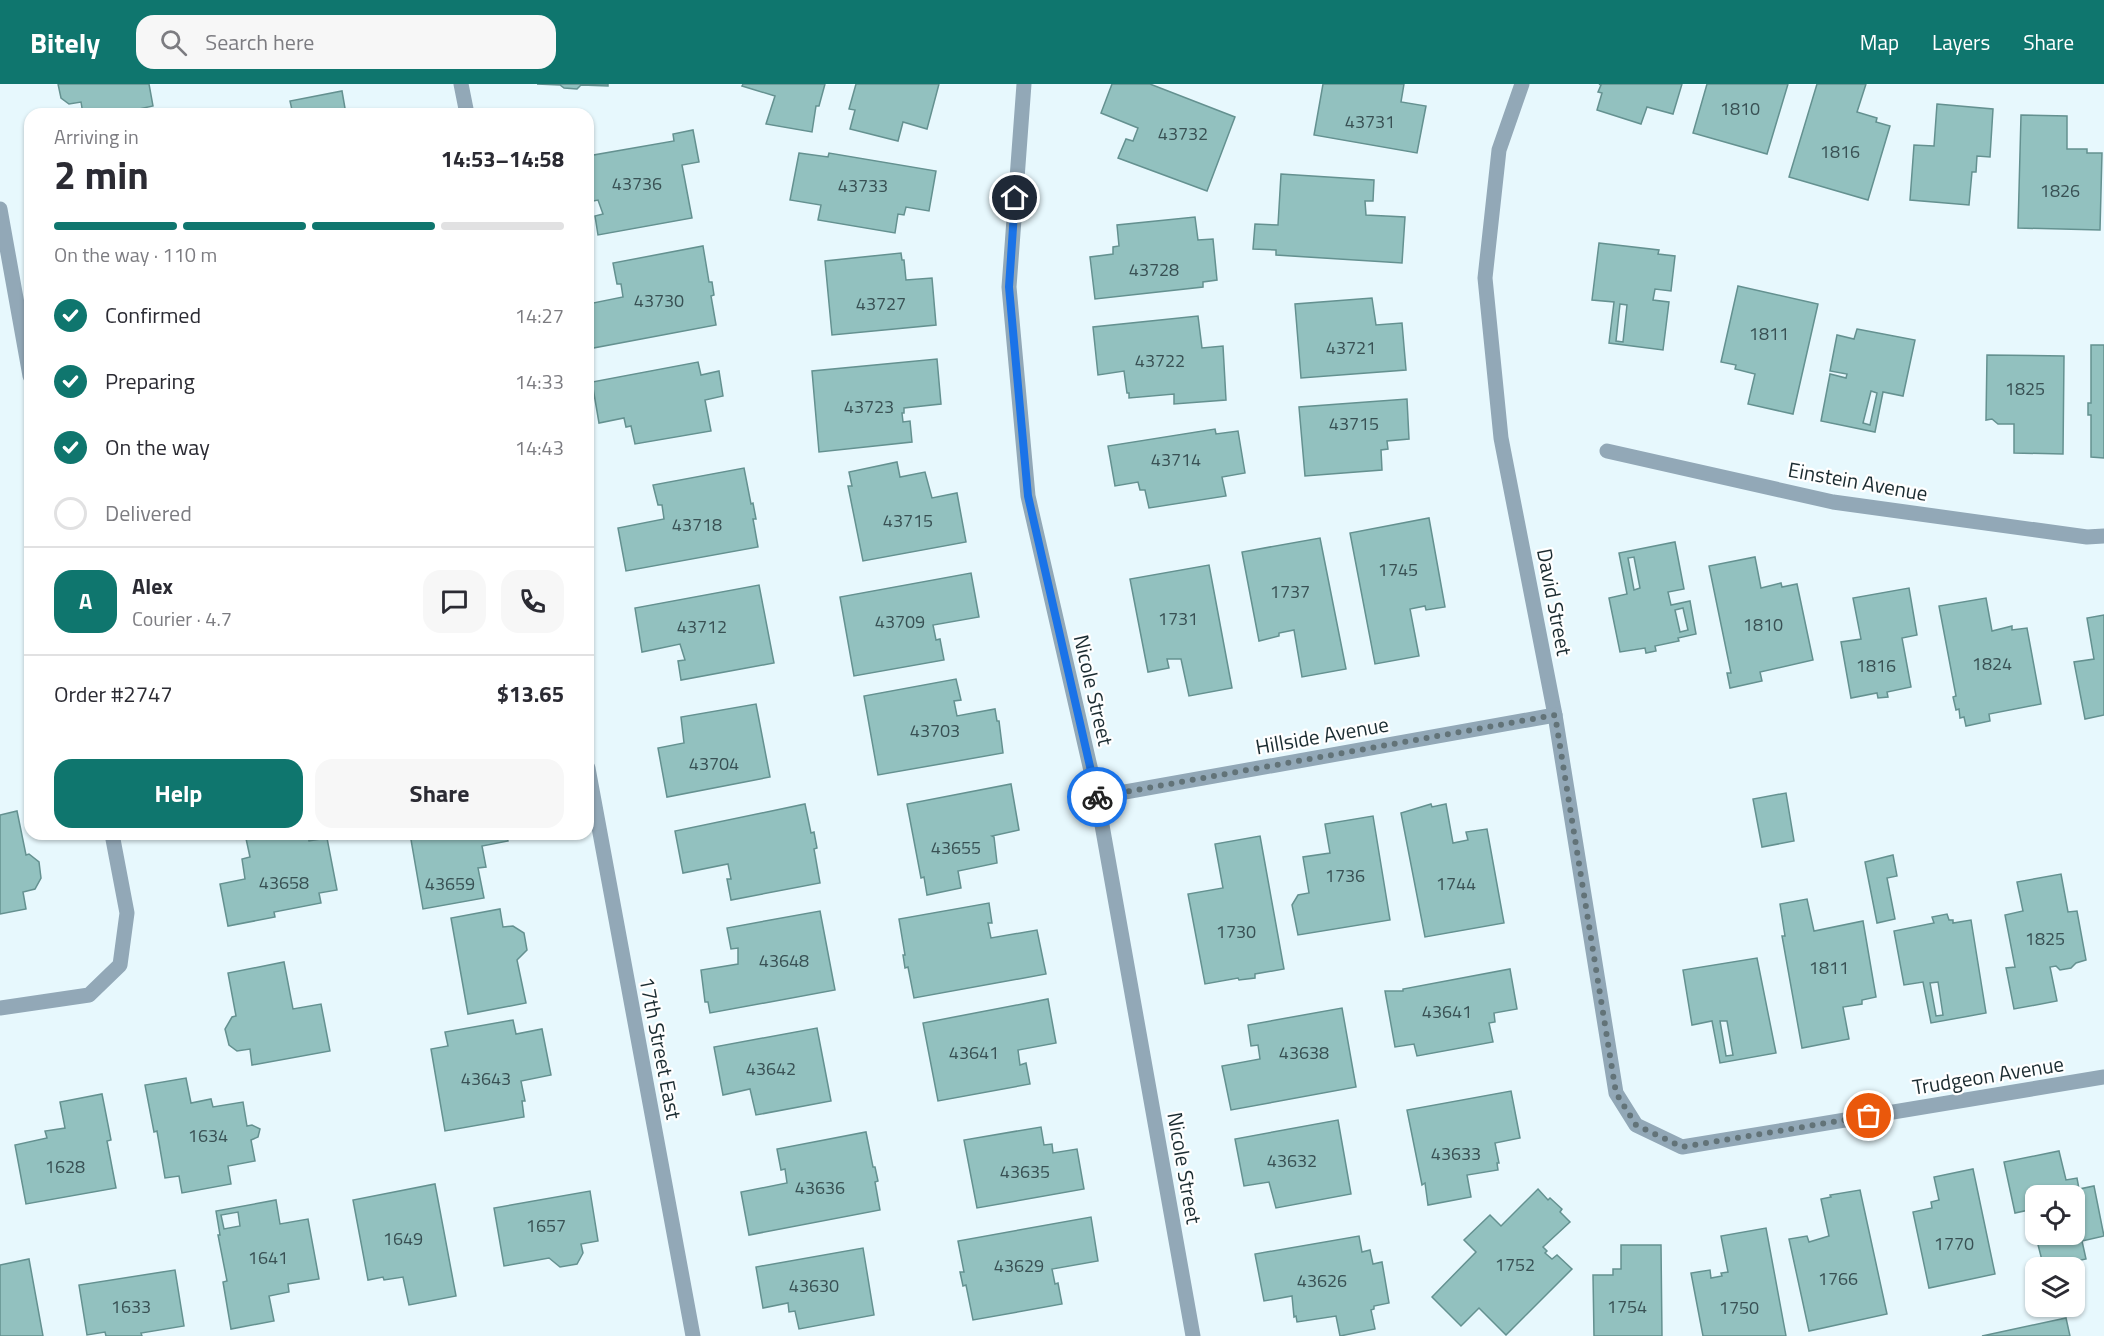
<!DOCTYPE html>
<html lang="en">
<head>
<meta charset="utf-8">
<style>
  body { margin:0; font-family:"Titillium Web",sans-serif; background:#f7f7f7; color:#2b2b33; height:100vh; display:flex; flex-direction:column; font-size:22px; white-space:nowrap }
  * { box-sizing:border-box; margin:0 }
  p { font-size:20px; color:#7c7c81 }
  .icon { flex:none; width:33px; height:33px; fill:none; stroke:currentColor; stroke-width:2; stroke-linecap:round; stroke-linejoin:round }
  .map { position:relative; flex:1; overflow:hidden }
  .side { position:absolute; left:24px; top:24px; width:570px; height:732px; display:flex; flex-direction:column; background:#fff; border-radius:18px; box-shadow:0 2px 4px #0004 }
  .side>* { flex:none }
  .buttons { position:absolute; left:2025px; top:1101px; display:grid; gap:12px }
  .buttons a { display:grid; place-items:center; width:60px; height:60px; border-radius:12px; background:#fff; box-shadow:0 2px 4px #0004; font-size:30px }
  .pin { position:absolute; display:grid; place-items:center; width:51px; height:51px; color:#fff; margin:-26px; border:3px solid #fff; border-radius:50%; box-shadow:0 2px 6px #0007 }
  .courier { position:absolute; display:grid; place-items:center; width:60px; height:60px; margin:-30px; border:4px solid #1a73e8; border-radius:50%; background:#fff; color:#222; box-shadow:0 2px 8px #0007 }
  .head em { font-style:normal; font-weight:700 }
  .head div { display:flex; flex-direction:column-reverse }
  .head { display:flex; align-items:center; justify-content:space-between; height:102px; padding:0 30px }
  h1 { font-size:39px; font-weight:700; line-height:45px }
  .bar { display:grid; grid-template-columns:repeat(4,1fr); gap:9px 6px; align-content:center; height:72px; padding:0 30px }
  .bar i { height:8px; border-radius:4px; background:#e1e1e2 }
  .bar .selected { background:#0f766e }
  .bar p { grid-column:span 4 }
  .line { display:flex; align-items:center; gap:15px; padding:0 30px; border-top:2px solid #e1e1e2 }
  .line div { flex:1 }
  .round { display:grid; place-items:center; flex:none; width:63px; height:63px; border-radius:18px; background:#f7f7f7 }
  ol { padding:0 30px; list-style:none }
  li { display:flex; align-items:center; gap:18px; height:66px }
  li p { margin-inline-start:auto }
  li .icon { padding:6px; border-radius:50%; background:#0f766e; color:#fff; stroke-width:4 }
  li:last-child { color:#7c7c81 }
  li i { width:33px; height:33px; border:3px solid #e1e1e2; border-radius:50% }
  .action { display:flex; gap:12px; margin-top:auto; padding:12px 30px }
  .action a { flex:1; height:69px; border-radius:18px; background:#0f766e; color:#fff; font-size:24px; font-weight:700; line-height:69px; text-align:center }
  .action a+a { background:#f7f7f7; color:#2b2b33 }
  header { display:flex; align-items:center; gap:36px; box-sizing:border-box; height:84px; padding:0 30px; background:#0f766e; color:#fff }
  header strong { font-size:28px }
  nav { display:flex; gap:33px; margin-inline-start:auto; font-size:21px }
  .search { width:420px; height:54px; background:#f7f7f7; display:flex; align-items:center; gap:15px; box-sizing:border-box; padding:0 21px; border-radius:18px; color:#7c7c81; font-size:22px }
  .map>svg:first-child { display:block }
  .building { fill:#92c1bf; stroke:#649190; stroke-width:1.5; fill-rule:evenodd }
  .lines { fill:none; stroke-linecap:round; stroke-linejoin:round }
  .minor { stroke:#92a8b7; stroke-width:15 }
  .done { stroke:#627378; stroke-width:6; stroke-dasharray:0 10.8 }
  .route { stroke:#1a73e8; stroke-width:8 }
  .labels { text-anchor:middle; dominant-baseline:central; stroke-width:4.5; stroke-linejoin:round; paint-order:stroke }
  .number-label { font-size:18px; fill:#395154 }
  .street-label { font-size:21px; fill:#1b2c31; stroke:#fff }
</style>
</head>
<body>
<header>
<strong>Bitely</strong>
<div class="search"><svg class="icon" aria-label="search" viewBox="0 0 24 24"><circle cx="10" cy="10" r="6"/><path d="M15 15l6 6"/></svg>Search here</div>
<nav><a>Map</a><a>Layers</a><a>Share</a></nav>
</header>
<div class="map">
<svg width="2104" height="1252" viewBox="0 0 2104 1252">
  <rect width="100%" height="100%" fill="#e7f8fd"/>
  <g class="building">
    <path d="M58,0H149L153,22L116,30H83L81,18L69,20L61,14Z"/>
    <path d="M537,0H608V2L581,1L577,5L564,4L560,1Z"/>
    <path d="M743,0H825L819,22H816L812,48L766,40L775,12L742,2Z"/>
    <path d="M856,0H939L927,45L903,38L898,57L850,45L855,26L849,25Z"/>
    <path d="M1112,0H1150L1235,33L1207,107L1118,74L1126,55L1133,57L1138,44L1101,29Z"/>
    <path d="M1323,0H1404L1401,18L1426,22L1417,69L1314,51Z"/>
    <path d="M1599,0H1682L1673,30L1647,23L1641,40L1597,26L1602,9L1598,8L1601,1Z"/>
    <path d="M1707,0H1788L1767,70L1693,49Z"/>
    <path d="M1817,0H1866L1857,28L1877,34L1876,38L1890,42L1868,116L1789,93Z"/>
    <path d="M342,7L346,30H269L292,26L290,17Z"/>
    <path d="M1937,20L1993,25L1990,73L1977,72L1976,88H1972L1969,121L1910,116L1914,61L1934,62Z"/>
    <path d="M2021,31L2067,32V65H2087V69H2102L2100,146L2018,144Z"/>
    <path d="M693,46L699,78L682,81L692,134L598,151L595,132L603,130L598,116L588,118V72L674,57L673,50Z"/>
    <path d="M799,69L828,73L829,69L936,87L929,127L906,123L904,131L898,130L895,149L818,136L821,121L790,116Z"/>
    <path d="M1281,90L1374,96L1373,117H1365L1366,131L1405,133L1402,179L1276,171V166L1253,165L1255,140L1278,141Z"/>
    <path d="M1195,133L1198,156L1213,155L1217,196L1203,198V203L1095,215L1090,173L1113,170V163L1119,162L1117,141Z"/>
    <path d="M1599,159L1659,166L1658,170L1675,172L1671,207L1655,205L1653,216L1669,218L1663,266L1609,259L1614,218L1592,216ZM1620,220L1627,221L1623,258L1616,257Z"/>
    <path d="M703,162L709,198H712L714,211L711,212L716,241L588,265V220L623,213L621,200H617L613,179Z"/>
    <path d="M901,169L902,176H904L906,196L932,194L936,241L832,251L825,177Z"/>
    <path d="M1738,202L1818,220L1793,330L1748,320L1755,290L1735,285L1736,281L1721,278Z"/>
    <path d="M1372,214L1376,241L1402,239L1406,286L1301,294L1295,220Z"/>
    <path d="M1198,232L1202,264L1223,262L1226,316L1174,320V310L1129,314V309H1127L1124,287L1098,291L1093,243Z"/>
    <path d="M1857,245L1915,256L1903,312L1883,308L1875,348L1821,337L1830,290L1846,294L1847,290L1830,287L1837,251L1854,255ZM1871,307L1877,309L1870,341L1863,339Z"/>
    <path d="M2091,261H2104V374L2091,373V331H2088V319H2091Z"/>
    <path d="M1987,271L2064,272L2063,370L2014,369V340H1998L1992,335L1986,336Z"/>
    <path d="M937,275L941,320L904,324V329H902L903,338L910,337L912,358L819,368L812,287Z"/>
    <path d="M698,278L701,291L719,287L723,312L705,316L711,347L635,360L631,342L626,343L624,334L599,339L592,298Z"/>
    <path d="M1407,315L1409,355L1387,357L1388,365L1381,366L1382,386L1305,392L1299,323Z"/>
    <path d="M1215,345L1216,350L1238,347L1245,389L1222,393L1226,412L1149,424L1145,406H1140L1138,398L1115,402L1108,362Z"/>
    <path d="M897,378L900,393L925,388L932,414L957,409L966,458L863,477L848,402H852L849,388Z"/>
    <path d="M744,384L751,420L753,419L756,435H753L758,463L626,487L618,444L664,435L662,421H658L653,401Z"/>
    <path d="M1429,434L1445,523L1426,526L1425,522L1410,525L1419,572L1375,580L1350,449Z"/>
    <path d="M1320,454L1346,585L1302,593L1294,546L1279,549V552L1259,557L1242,468Z"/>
    <path d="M1675,458L1684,505L1668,508L1671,521L1690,517L1696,550L1678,554L1679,557L1655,562L1656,567L1646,569L1645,564L1620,568L1609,514L1627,510L1619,469ZM1634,473L1640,504L1634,506L1628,474ZM1683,524L1688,546L1680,548L1675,526Z"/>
    <path d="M1755,473L1761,504L1781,499L1782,503L1797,500L1813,576L1760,588L1762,597L1730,604L1727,589H1731L1709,482Z"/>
    <path d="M1209,481L1232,604L1189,612L1181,575H1167L1169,584L1148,588L1130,495Z"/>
    <path d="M971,489L979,533L933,541L936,556L940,555L944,576L854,592L840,513Z"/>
    <path d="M759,501L774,579L681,596L678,577L685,576L680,560L642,568L635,524Z"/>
    <path d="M1909,504L1917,551L1902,554L1911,603L1887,608L1888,613L1878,614L1877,609L1851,614L1841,558L1861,555L1853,514Z"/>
    <path d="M1986,514L1992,547L2012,542V546L2027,544L2041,620L1989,630L1990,637L1966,642L1964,633L1960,634L1959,625L1956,626L1953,613L1956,612L1939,522Z"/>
    <path d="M2104,531V631L2085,635L2074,578L2094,575L2087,534Z"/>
    <path d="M956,595L961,616L954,617L957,632L995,625L997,637H999L1003,669L878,691L864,612Z"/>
    <path d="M756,620L770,693L667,713L658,664L684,659L681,633Z"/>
    <path d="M1011,700L1019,746L992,752L994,753L997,779L958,787L961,804L927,811L924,793L921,794L907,720Z"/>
    <path d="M1786,709L1794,757L1762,763L1753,715Z"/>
    <path d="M805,720L811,749L814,748L817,764L814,765L820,799L731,816L727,795H731L728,780L683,789L675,747Z"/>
    <path d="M1431,720L1432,723L1446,720L1453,759L1468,756L1466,748L1487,745L1504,839L1425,853L1401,729Z"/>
    <path d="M17,727L26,771L29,770L39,778L41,794L35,805L23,808L26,825L0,830V731Z"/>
    <path d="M1373,732L1390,836L1298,851L1292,821L1298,811L1309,809L1303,773L1330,769L1325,740Z"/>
    <path d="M245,750H307L309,757L327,754L337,806L319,809L321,819L274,828L275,833L228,842L220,800L245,795L242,775L250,773Z"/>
    <path d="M410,750H506L508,757L482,762L486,783L478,784L484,814L423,825Z"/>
    <path d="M1260,752L1284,885L1255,890V894L1239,896L1238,894L1205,900L1188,810L1223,804L1215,760Z"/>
    <path d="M1893,771L1897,792L1887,794L1895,835L1877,839L1865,778Z"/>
    <path d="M2061,790L2068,828L2077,827L2086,876L2076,879L2071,884L2060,886L2056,882L2050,883L2057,917L2014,925L2006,884L2015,883L2005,831L2023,827L2017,798Z"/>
    <path d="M1807,815L1814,847L1863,837L1876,913L1862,916V920L1843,923L1849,955L1802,964L1782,852H1785L1780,820Z"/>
    <path d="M989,819L992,839H988L991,854L1037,846L1046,890L914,914L908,883L905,884L903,871H905L899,835Z"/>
    <path d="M500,825L503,843L513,842L524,849L527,866L517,876L526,919L468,930L451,834Z"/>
    <path d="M820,827L835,906L710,929L708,918H705L701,886L738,880V864L731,865L727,844Z"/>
    <path d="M1947,830L1949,836H1953V839L1971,836L1986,929L1931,939L1923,898L1904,901L1894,847L1934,839L1932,833ZM1938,898L1943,931L1936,932L1930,899Z"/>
    <path d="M1757,874L1776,969L1720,979L1712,937L1692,941L1683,886ZM1720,937H1727L1733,971L1726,972Z"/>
    <path d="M284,878L293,925L321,920L330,967L252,981L250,965L237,967L229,961L225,945L232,933L236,932L228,889Z"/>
    <path d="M1510,885L1517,925L1494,929L1495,938L1489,939L1493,958L1417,972L1414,960L1395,963L1385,907H1403V905Z"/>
    <path d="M1048,915L1056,959L1018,966L1020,981L1026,979L1030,1000L938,1017L923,939Z"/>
    <path d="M1342,924L1356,1003L1231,1026L1222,982L1260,975L1258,961L1251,962L1248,941Z"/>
    <path d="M513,936L516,950L542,945L551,991L521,997L525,1017H522L524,1033L445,1047L431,965L448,962L445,948Z"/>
    <path d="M817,944L831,1017L756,1031L750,1005L723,1011L714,963Z"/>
    <path d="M186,994L191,1019L211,1015L213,1023L243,1018L247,1042L252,1041L260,1045L258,1053L251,1056L255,1077L228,1082L231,1100L182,1109L179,1092L165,1094L157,1047L154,1048L145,1001Z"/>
    <path d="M1511,1007L1520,1054L1495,1059L1499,1079H1497L1498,1086L1467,1091L1471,1113L1428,1121L1425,1099L1422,1101L1407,1026Z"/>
    <path d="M102,1010L111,1056L107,1057L116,1104L26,1120L15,1061L47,1054L45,1047L65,1044L60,1018Z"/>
    <path d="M1338,1036L1351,1110L1276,1124L1269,1098L1244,1102L1235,1055Z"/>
    <path d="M1041,1043L1044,1061L1052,1060L1053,1069L1077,1065L1084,1105L977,1124L964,1056Z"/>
    <path d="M866,1048L873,1083H875L878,1097L875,1098L880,1126L749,1151L741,1108L787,1099L785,1085L781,1086L777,1065Z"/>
    <path d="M2059,1067L2066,1096L2077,1094L2079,1105L2094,1102L2104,1152L2082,1157L2086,1175L2044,1184L2029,1126L2015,1129L2004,1078ZM2036,1112H2074V1150H2036Z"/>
    <path d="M1973,1085L1995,1190L1929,1204L1913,1128L1932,1124L1931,1118L1939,1116L1934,1093Z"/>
    <path d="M435,1100L456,1212L409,1221L403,1193L384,1196L383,1193L368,1196L353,1116Z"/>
    <path d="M1538,1105L1548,1116L1550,1114L1562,1125L1560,1128L1570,1138L1543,1163L1547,1167L1545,1169L1552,1175L1557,1171L1572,1185L1506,1251L1479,1224L1461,1242L1432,1213L1476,1168L1464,1156L1490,1131L1501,1142Z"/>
    <path d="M1860,1106L1887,1230L1809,1247L1789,1155L1807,1152L1809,1158L1829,1152L1821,1115L1831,1113L1830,1111Z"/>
    <path d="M590,1107L598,1157L581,1160L583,1169L577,1180L560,1183L549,1174L504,1182L494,1124Z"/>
    <path d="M276,1116L280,1140L308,1135L319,1195L288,1200L289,1208L269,1212L274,1237L231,1245L223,1198L227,1197L218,1151H220L216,1127ZM238,1128L240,1142L224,1145L221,1131Z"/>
    <path d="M1091,1133L1098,1177L1052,1185L1055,1200L1058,1199L1062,1220L973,1236L966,1201L963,1202L960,1188H964L958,1157Z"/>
    <path d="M1766,1144L1786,1252H1703L1691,1189L1710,1186L1711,1194L1722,1192L1721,1189L1728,1188L1721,1152Z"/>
    <path d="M1359,1152L1362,1168L1370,1166L1373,1180L1382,1178L1389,1219L1374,1222V1225L1371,1226L1375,1245L1340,1252L1336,1232L1297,1238L1296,1232L1294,1233L1292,1212L1264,1217L1255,1170Z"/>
    <path d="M1621,1161H1661L1662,1252H1594L1593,1191H1613V1185H1621Z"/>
    <path d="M863,1164L874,1231L799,1245L795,1227L789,1228L788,1219L763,1224L756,1183Z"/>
    <path d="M29,1175L43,1252H0V1181Z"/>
    <path d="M175,1186L184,1242L141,1249L142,1252H106L105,1248L87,1251L79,1201Z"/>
    <path d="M2066,1234L2070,1252H1982Z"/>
  </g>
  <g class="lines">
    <g class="minor">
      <path d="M461,0L467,30"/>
      <path d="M1024,0L1009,203L1028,412L1097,713L1193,1252"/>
      <path d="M1522,0L1499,66L1485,194L1501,354L1555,631L1616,1009L1636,1041L1682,1063L2104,993"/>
      <path d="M0,125L30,292"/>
      <path d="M1607,367L1833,418L2087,453L2104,452"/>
      <path d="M588,684L693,1252"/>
      <path d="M1097,713L1555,631"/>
      <path d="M0,924L89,911L120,881L127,829L112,750"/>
    </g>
  </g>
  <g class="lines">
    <path class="done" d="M1097,713L1555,631L1616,1009L1636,1041L1682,1063L1869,1032"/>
    <path class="route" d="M1015,114L1009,203L1028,412L1097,713"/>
  </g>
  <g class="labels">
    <g class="number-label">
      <text x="1740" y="24">1810</text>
      <text x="1370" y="37">43731</text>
      <text x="1183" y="49">43732</text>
      <text x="1840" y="67">1816</text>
      <text x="637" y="99">43736</text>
      <text x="863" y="101">43733</text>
      <text x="2060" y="106">1826</text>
      <text x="1154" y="185">43728</text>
      <text x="659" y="216">43730</text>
      <text x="881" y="219">43727</text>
      <text x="1769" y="249">1811</text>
      <text x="1351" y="263">43721</text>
      <text x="1160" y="276">43722</text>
      <text x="2025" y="304">1825</text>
      <text x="869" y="322">43723</text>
      <text x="1354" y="339">43715</text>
      <text x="1176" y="375">43714</text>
      <text x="908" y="436">43715</text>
      <text x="697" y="440">43718</text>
      <text x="1398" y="485">1745</text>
      <text x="1290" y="507">1737</text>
      <text x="1178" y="534">1731</text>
      <text x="900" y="537">43709</text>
      <text x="1763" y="540">1810</text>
      <text x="702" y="542">43712</text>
      <text x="1992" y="579">1824</text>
      <text x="1876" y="581">1816</text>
      <text x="935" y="646">43703</text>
      <text x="714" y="679">43704</text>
      <text x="956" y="763">43655</text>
      <text x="1345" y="791">1736</text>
      <text x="284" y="798">43658</text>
      <text x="450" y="799">43659</text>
      <text x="1456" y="799">1744</text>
      <text x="1236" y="847">1730</text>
      <text x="2045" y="854">1825</text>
      <text x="784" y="876">43648</text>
      <text x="1829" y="883">1811</text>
      <text x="1447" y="927">43641</text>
      <text x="974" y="968">43641</text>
      <text x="1304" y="968">43638</text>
      <text x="771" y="984">43642</text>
      <text x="486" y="994">43643</text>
      <text x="208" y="1051">1634</text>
      <text x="1456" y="1069">43633</text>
      <text x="1292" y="1076">43632</text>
      <text x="65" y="1082">1628</text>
      <text x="1025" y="1087">43635</text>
      <text x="820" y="1103">43636</text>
      <text x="546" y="1141">1657</text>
      <text x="403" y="1154">1649</text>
      <text x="1954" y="1159">1770</text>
      <text x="268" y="1173">1641</text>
      <text x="1515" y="1180">1752</text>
      <text x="1019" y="1181">43629</text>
      <text x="1838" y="1194">1766</text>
      <text x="1322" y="1196">43626</text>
      <text x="814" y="1201">43630</text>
      <text x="131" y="1222">1633</text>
      <text x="1627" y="1222">1754</text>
      <text x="1739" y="1223">1750</text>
    </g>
    <g class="street-label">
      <text transform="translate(1858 397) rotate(10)">Einstein Avenue</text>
      <text transform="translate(1555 518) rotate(79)">David Street</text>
      <text transform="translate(1094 606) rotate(77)">Nicole Street</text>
      <text transform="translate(1322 651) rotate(-10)">Hillside Avenue</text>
      <text transform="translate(661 964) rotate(79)">17th Street East</text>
      <text transform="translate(1988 991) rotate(-9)">Trudgeon Avenue</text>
      <text transform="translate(1185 1084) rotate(80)">Nicole Street</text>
    </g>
  </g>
</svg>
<div class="buttons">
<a><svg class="icon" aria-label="locate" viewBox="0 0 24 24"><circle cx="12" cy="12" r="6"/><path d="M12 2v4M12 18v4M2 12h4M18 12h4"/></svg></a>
<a><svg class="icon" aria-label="layers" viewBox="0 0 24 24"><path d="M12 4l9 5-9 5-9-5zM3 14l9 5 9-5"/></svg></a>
</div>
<div class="pin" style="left:1869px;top:1032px;background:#ea580c"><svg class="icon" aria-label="bag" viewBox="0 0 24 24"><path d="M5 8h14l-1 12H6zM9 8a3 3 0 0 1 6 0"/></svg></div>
<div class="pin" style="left:1015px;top:114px;background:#1f2937"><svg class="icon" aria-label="home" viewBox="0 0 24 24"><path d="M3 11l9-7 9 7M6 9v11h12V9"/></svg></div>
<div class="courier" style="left:1097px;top:713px"><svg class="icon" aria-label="bike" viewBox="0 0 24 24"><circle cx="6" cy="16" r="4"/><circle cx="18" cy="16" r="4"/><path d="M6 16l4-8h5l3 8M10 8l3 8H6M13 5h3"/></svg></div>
<section class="side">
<div class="head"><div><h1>2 min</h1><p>Arriving in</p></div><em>14:53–14:58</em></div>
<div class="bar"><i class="selected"></i><i class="selected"></i><i class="selected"></i><i></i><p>On the way · 110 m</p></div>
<ol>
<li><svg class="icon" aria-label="check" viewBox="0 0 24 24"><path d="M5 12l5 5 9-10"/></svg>Confirmed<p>14:27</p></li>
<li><svg class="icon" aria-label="check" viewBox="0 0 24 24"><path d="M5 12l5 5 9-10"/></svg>Preparing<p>14:33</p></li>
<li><svg class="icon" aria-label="check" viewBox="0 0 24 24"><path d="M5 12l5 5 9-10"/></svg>On the way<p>14:43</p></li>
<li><i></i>Delivered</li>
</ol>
<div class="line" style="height:108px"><b class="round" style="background:#0f766e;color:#fff">A</b><div><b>Alex</b><p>Courier · 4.7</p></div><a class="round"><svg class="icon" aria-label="chat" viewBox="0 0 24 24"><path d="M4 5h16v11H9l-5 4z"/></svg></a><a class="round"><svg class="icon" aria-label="phone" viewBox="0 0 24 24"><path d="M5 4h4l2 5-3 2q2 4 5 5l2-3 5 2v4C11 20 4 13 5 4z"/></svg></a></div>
<div class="line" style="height:78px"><div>Order #2747</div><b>$13.65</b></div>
<div class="action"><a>Help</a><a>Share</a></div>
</section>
</div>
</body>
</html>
